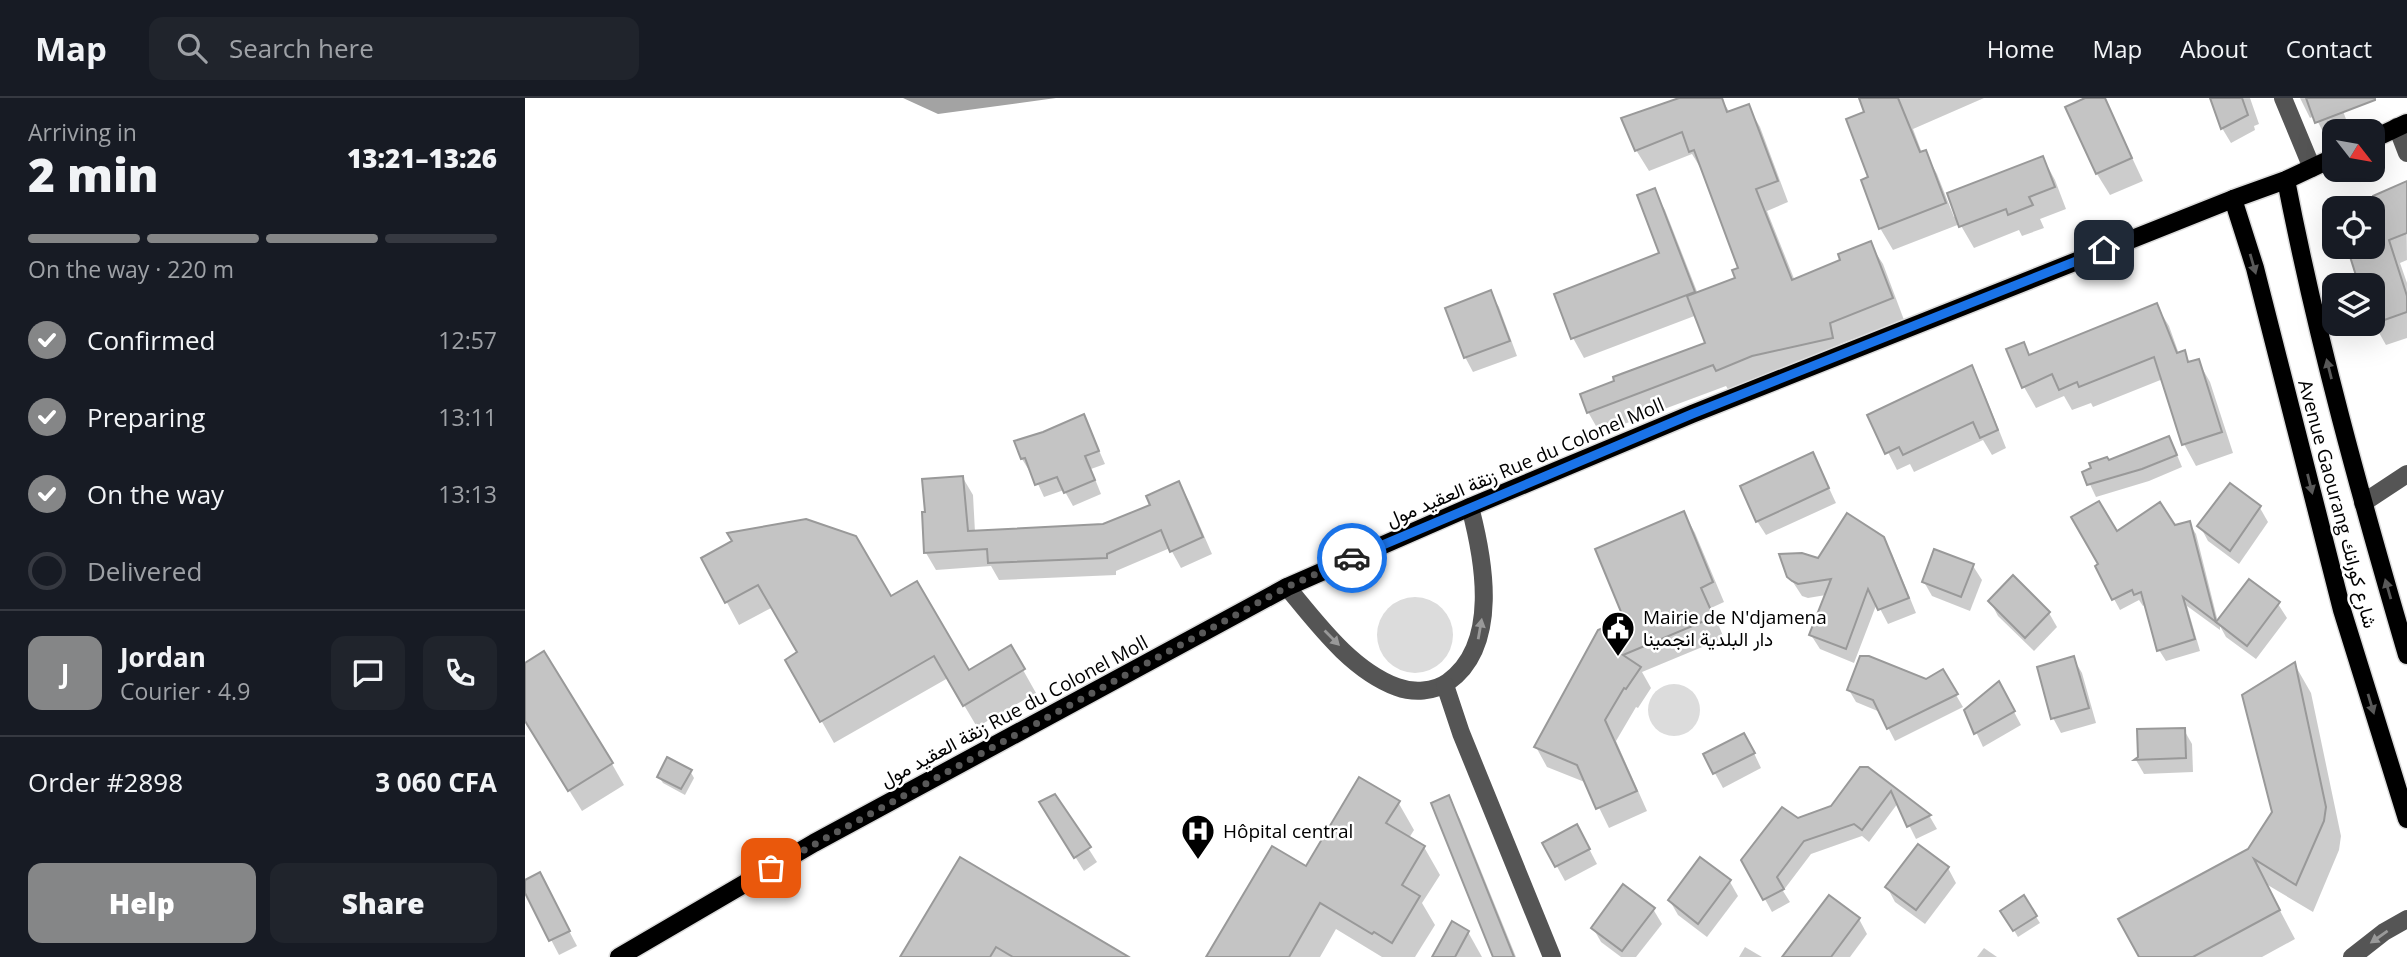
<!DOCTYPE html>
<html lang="en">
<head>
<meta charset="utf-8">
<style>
  body { margin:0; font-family:"Open Sans",Vazirmatn,sans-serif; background:#20242c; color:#f1f3f6; height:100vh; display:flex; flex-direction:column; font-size:26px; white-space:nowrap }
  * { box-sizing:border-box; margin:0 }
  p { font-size:23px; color:#9ea1a6 }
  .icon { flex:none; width:38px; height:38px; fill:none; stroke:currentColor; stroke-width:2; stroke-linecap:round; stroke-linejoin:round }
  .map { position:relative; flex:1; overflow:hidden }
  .drawer { display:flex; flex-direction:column; background:#171b24; width:525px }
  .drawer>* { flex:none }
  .needle { width:46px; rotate:121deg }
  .buttons { position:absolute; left:1797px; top:21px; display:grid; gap:14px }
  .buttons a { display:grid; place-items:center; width:63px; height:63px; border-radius:14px; background:#171b24; box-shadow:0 7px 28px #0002; font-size:35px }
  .pin { position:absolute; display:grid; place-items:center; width:60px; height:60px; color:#fff; margin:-30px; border-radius:14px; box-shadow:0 4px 10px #0006 }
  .courier { position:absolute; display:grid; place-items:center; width:70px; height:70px; margin:-35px; border:5px solid #1a73e8; border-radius:50%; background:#fff; color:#222; box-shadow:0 2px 9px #0007 }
  .summary em { font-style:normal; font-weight:800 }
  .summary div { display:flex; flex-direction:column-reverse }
  .summary { display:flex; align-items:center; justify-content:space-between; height:119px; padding:0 28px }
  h1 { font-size:46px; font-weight:800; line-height:52px }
  .bar { display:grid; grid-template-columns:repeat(4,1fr); gap:10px 7px; align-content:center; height:84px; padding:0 28px }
  .bar i { height:9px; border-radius:5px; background:#363941 }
  .bar .current { background:#858687 }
  .bar p { grid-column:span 4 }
  .line { display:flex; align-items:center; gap:18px; padding:0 28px; border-top:2px solid #363941 }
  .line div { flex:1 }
  .round { display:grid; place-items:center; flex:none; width:74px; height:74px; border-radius:14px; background:#20242c }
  ol { padding:0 28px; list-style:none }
  li { display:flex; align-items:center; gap:21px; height:77px }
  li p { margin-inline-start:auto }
  li .icon { padding:7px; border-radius:50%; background:#858687; color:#fff; stroke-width:4 }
  li:last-child { color:#9ea1a6 }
  li i { width:38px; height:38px; border:4px solid #363941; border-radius:50% }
  .cta { display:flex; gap:14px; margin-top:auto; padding:14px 28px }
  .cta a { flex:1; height:80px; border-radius:14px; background:#858687; color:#fff; font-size:28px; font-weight:800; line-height:80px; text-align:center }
  .cta a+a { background:#20242c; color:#f1f3f6 }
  header { display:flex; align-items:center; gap:42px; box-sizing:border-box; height:98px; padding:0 35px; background:#171b24; border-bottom:2px solid #363941 }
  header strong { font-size:33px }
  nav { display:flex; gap:38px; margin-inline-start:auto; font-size:24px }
  .search { width:490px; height:63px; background:#20242c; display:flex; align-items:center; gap:18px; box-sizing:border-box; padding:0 24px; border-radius:14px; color:#9ea1a6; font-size:26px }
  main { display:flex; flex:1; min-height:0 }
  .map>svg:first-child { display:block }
  .green { fill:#dcdcdc }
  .water { fill:#a3a3a3 }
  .shadow { fill:#0003 }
  .building { fill:#c4c4c4; stroke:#999; stroke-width:2 }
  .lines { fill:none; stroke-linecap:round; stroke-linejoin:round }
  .major-casing { stroke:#dbdbdb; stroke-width:21 }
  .minor { stroke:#555; stroke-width:18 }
  .major { stroke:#000; stroke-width:18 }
  .oneway { fill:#595959 }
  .oneway2 { fill:#999 }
  .done { stroke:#595959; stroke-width:7; stroke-dasharray:0 12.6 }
  .route { stroke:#1a73e8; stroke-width:9 }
  .labels { text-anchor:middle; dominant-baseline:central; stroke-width:5; stroke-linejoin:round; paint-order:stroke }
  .street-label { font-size:19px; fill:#000; stroke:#fff }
  .poi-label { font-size:19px; fill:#000; stroke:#fff; text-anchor:start }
</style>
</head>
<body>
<header>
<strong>Map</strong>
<div class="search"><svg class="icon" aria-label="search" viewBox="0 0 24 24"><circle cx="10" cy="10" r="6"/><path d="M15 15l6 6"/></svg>Search here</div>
<nav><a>Home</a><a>Map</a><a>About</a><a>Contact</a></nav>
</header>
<main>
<section class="drawer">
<div class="summary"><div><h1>2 min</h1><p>Arriving in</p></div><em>13:21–13:26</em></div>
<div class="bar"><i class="current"></i><i class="current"></i><i class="current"></i><i></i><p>On the way · 220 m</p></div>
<ol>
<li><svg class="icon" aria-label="check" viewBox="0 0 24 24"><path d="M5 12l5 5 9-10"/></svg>Confirmed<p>12:57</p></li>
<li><svg class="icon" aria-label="check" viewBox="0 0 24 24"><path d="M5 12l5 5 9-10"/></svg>Preparing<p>13:11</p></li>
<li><svg class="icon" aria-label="check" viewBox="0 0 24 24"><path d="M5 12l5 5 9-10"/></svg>On the way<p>13:13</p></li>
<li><i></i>Delivered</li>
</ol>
<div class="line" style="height:126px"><b class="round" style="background:#858687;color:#fff">J</b><div><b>Jordan</b><p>Courier · 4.9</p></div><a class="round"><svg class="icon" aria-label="chat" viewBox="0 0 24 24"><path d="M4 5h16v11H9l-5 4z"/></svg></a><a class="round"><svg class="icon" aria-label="phone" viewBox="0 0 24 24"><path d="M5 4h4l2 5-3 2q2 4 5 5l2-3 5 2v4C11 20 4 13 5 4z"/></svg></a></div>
<div class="line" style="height:91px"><div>Order #2898</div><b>3 060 CFA</b></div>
<div class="cta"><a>Help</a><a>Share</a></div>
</section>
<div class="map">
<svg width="1882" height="859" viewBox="0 0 1882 859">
  <rect width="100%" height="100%" fill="#fff"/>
  <g class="green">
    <circle cx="890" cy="537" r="38"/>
    <circle cx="1149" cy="612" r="26"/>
  </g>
  <path class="water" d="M378,0H531L413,16Z"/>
  <g class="shadow">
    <path d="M1159,0H1196L1205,15L1223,8L1235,29L1263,104L1242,113L1270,183L1317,163L1345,146L1358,166L1379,222L1315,246L1319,261L1204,293L1201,288L1075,335L1063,314L1182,246L1172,217L1059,260L1048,240L1031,197L1136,156L1129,92L1140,112L1173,196L1213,181L1215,171L1178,74L1167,56L1124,73L1111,52Z"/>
    <path d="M1336,0H1459L1388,31L1397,55L1400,54L1412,76L1429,119L1518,60L1530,82L1541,111L1515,121L1519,130L1497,138L1494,132L1449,150L1435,126L1368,152L1355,130L1345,80L1342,16Z"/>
    <path d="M1564,0H1579L1618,83L1585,97L1572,76L1543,10Z"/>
    <path d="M1687,0H1725L1734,26L1729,28L1730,32L1706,45L1697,30Z"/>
    <path d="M1775,0H1813L1824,29L1800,38L1790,18L1785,20Z"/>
    <path d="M1881,86L1882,162L1875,165L1882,185V240L1861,247L1848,224V187H1836L1823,149H1848V110H1828L1832,106Z"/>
    <path d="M965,195L974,209L992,258L948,274L940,259Z"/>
    <path d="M1631,207L1644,228L1654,256L1659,254L1665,265L1673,263L1685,284L1708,355L1671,368L1659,346L1638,281L1568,309L1566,305L1547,312L1539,298L1511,310L1499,289L1498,246L1505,258Z"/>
    <path d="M1446,269L1456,287L1481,350L1467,357L1458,342L1389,374L1385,366L1372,372L1344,317Z"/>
    <path d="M559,318L580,366L566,371L576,396L548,408L539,392L519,399L507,373L505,374L497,361L492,344Z"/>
    <path d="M1650,352L1657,369L1624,383L1571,399L1559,374L1584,364Z"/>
    <path d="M1295,371L1311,405L1241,437L1232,423Z"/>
    <path d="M438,380L448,397L450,434L579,428L627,408L654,385L664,403L687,456L656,470L645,450L591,473V477L474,482L466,468L411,472L401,455Z"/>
    <path d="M1735,410L1743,424L1714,466L1683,443L1675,428Z"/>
    <path d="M1159,415L1170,435L1199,504L1186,510L1199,540L1117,574L1126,590L1113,610L1111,609L1091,643L1122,713L1084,730L1062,685L1022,669L1011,649L1101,522Z"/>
    <path d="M1664,425L1671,436L1693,524L1753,506L1762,520L1731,561L1701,539L1695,528V532L1662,508L1675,553L1641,563L1634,552L1621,506L1618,508L1614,502L1595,512L1589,501L1591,436Z"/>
    <path d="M1358,441L1367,456L1391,515L1363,526L1352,505L1329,565L1295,551L1286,537L1301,497L1283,500L1277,498L1264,478L1294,462Z"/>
    <path d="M178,460L365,501L443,574L485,549L511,595L452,629L423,580L309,645L262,562L275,555L248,509L214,527Z"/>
    <path d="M1448,468L1457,482L1445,513L1407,498L1399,484Z"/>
    <path d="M1465,503L1524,515L1532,529L1509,553L1473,518Z"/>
    <path d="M1548,560L1557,575L1571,625L1536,635L1528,620Z"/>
    <path d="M0,567L87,666L99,687L57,713L0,621Z"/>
    <path d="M1770,567L1786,595L1816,738L1814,752L1788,814L1741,786L1770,841L1737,859H1616L1596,822L1724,752L1749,714Z"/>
    <path d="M1417,573L1438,609L1370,643L1355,614L1331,604L1324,592L1401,583Z"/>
    <path d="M1474,586L1496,627L1458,649L1441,612Z"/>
    <path d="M1659,632L1667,646L1668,674L1619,676L1611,662Z"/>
    <path d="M1227,651L1236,670L1198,690L1180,657Z"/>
    <path d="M1343,671L1405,719L1412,731L1391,741L1373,705L1344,744L1337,738L1286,756L1258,793L1265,804L1247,814L1219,763L1272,722L1307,709Z"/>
    <path d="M165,673L169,680L160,697L138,685L134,679Z"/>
    <path d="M530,698L572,764L559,773L525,718Z"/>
    <path d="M923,700L935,721L991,859H970L908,706Z"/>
    <path d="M873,704L889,732L884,740L899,749L915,777L897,805L910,827L890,859H857L811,831L795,859H683L748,750L782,771Z"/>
    <path d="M1060,743L1072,766L1040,783L1019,745Z"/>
    <path d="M436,761L601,859H378Z"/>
    <path d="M1423,770L1431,785L1400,826L1370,804L1362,789Z"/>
    <path d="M0,784L22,791L52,848L34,857L0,792Z"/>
    <path d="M1205,784L1213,798L1182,839L1153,817L1145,803Z"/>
    <path d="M1499,800L1515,825L1493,839L1478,814Z"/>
    <path d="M1128,811L1137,826L1111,859H1096L1076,844L1068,830Z"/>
    <path d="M1334,821L1342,836L1325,859H1288L1282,855Z"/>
    <path d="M928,826L943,834L957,859H909Z"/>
    <path d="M1220,849L1237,859H1214Z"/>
    <path d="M1459,850L1472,859H1452Z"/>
  </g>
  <g class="building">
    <path d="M1154,0H1197L1202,14L1224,6L1253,83L1231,91L1267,182L1315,162L1313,156L1346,143L1368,200L1305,225L1308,240L1227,258L1191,273L1188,267L1062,315L1055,296L1089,283L1088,279L1180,245L1162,198L1210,180L1207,172L1213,170L1169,52L1164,54L1157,34L1110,53L1096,20Z"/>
    <path d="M1334,0H1373L1395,54L1401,52L1421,105L1354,131L1336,82L1343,79L1321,21L1339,14Z"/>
    <path d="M1560,0H1580L1607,60L1571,76L1540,9Z"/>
    <path d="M1685,0H1717L1723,17L1696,31Z"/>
    <path d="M1781,0H1850V2L1790,25Z"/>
    <path d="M1518,58L1530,89L1504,99L1508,107L1483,117L1481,111L1434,129L1422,95Z"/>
    <path d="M1882,83V135L1864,142L1882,198V214L1848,226V187H1834L1822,149H1848V98Z"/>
    <path d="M1130,90L1170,194L1046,241L1029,196L1134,155L1112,97Z"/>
    <path d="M966,192L985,243L939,260L920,210Z"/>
    <path d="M1632,205L1652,255L1660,252L1663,264L1674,261L1697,334L1657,347L1629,259L1554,289L1552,284L1534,292L1527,276L1497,290L1481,251L1499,244L1504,257Z"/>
    <path d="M1447,267L1473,332L1455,340L1448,324L1378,357L1374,349L1360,356L1342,317Z"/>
    <path d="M559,316L574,353L560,358L570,382L539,395L532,379L510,387L500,360L496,361L489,343L518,334Z"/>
    <path d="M1644,338L1652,357L1617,371L1562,387L1557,374L1566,370L1564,365L1582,359L1584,362Z"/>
    <path d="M1288,354L1304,390L1231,424L1215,388Z"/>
    <path d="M438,378L443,433L578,426L625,407L621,398L654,383L678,439L645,454L636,432L582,456V460L463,465L462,451L399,455L397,414H400L397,381Z"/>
    <path d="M1705,385L1736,408L1705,453L1672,428Z"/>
    <path d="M1574,403L1592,433L1635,404L1650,427L1665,423L1691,524L1658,499L1670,541L1632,553L1616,494L1609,497L1607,492L1587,502L1570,468L1573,466L1546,419Z"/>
    <path d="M1159,413L1188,484L1176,490L1189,519L1098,557L1116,569L1101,591L1099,590L1080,622L1112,693L1071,711L1052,667L1009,649L1073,532L1099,521L1070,451Z"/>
    <path d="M1322,415L1359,439L1384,500L1353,512L1343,491L1321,551L1284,537L1306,481L1273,486L1267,483L1262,479L1254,456L1277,455L1293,460Z"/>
    <path d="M281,421L331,438L366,498L392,483L444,572L486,547L500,571L438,608L409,558L295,624L260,562L272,554L233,487L200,505L176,460L207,443L202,435Z"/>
    <path d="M1409,451L1449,466L1436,499L1397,484Z"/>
    <path d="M1488,477L1525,514L1500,540L1463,503Z"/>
    <path d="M1724,481L1755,504L1722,548L1691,524Z"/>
    <path d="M19,553L88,665L43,693L0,623V565Z"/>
    <path d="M1335,558H1344L1401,581L1418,571L1433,596L1362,631L1348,602L1322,592Z"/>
    <path d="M1549,558L1564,610L1526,621L1512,569Z"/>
    <path d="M1770,564L1801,709L1799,723L1771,787L1729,761L1755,812L1668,859H1614L1593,821L1723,751L1747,714L1717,597Z"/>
    <path d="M1474,583L1490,613L1449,636L1439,612Z"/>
    <path d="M1660,630L1661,660L1609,662L1613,659L1612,631Z"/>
    <path d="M1219,635L1230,655L1188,676L1178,656Z"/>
    <path d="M142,659L167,672L156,691L132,679Z"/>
    <path d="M1335,669H1343L1406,717L1382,729L1366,693L1337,732L1329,726L1279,743L1252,779L1259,791L1238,802L1216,762L1257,709L1273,720L1306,708Z"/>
    <path d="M834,679L875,703L861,725L900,748L877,787L895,798L867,845L849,834L847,836L795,805L764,859H681L747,748L781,768Z"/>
    <path d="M530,696L566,749L549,760L514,704Z"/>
    <path d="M924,697L989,859H968L906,705Z"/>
    <path d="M1052,726L1065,751L1030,769L1017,745Z"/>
    <path d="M1393,746L1424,769L1391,812L1360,789Z"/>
    <path d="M435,759L604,859H488L471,849L465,859H375Z"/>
    <path d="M1175,759L1206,782L1173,826L1143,802Z"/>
    <path d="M15,774L45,833L24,843L0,795V782Z"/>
    <path d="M1098,786L1130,810L1097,853L1066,830Z"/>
    <path d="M1304,797L1335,820L1306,859H1257Z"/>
    <path d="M1499,797L1512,818L1488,833L1475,813Z"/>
    <path d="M927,823L944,833L930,859H907Z"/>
  </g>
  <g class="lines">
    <defs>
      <g id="major">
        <path d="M1848,41L1882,25"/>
        <path d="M1761,82C1792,242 1836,400 1882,557"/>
        <path d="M1708,101L1730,170L1817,512L1882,721"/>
        <path d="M94,859L289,745L762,489L945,409L1167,316L1708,101L1761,82L1810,59"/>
      </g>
    </defs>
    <use href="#major" class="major-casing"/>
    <g class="minor">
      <path d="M1758,0L1787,70"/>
      <path d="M1872,29L1882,55"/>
      <path d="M1838,405L1882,376"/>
      <path d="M762,489C792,525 826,572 872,589C888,595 909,594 923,584C975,547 959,462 945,409"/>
      <path d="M920,587L936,635L1027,859"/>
      <path d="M1827,859L1859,834L1882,821"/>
    </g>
    <use href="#major" class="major"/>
  </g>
  <defs><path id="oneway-solid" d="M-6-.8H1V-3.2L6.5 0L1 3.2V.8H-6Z" transform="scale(1.75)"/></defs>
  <g class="oneway">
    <use href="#oneway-solid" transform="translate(1728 166) rotate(74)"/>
    <use href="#oneway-solid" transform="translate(1804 271) rotate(-104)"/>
    <use href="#oneway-solid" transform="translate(1785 386) rotate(76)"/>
    <use href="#oneway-solid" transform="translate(1863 491) rotate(-106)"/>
    <use href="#oneway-solid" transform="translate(1846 606) rotate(73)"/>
  </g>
  <g class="oneway2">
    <use href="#oneway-solid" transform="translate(955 531) rotate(-80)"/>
    <use href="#oneway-solid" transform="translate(807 540) rotate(45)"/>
    <use href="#oneway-solid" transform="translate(1854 839) rotate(145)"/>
  </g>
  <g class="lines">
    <path class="done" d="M246,770L762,489L827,460"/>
    <path class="route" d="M827,460L1167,316L1579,152"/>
  </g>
  <defs>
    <symbol id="civic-pin" viewBox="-11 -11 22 30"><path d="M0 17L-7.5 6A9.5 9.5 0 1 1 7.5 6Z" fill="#000" stroke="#fff"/><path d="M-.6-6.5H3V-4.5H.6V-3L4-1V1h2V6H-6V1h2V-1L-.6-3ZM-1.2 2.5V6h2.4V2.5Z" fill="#fff"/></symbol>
    <symbol id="hospital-pin" viewBox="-11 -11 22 30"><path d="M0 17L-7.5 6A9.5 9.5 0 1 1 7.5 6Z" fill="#000" stroke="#fff"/><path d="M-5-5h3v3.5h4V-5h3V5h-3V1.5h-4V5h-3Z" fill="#fff"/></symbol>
  </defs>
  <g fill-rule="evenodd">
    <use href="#civic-pin" x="1074" y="511" width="38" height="52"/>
    <use href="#hospital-pin" x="654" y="714" width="38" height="52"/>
  </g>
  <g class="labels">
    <g class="street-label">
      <text transform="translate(1000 364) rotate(-23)">زنقة العقيد مول Rue du Colonel Moll</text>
      <text transform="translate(1813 406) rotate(75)">Avenue Gaourang شارع كورانك</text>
      <text transform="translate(489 613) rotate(-28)">زنقة العقيد مول Rue du Colonel Moll</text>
    </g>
    <g class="poi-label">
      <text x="1118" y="519">Mairie de N'djamena<tspan x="1118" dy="22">دار البلدية انجمينا</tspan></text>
      <text x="698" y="733">Hôpital central</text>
    </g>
  </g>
</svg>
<div class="buttons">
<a><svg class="needle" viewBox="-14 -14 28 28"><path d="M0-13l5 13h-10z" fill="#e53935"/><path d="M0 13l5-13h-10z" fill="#9ea1a6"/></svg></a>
<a><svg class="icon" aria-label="locate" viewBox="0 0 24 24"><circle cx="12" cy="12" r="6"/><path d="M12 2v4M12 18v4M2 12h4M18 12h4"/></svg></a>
<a><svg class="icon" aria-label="layers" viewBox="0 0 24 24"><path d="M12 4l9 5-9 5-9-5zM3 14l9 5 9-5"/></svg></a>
</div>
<div class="pin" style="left:246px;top:770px;background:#ea580c"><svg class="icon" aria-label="bag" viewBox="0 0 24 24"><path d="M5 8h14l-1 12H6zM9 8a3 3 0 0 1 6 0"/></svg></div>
<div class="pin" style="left:1579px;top:152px;background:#1f2937"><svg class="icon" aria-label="home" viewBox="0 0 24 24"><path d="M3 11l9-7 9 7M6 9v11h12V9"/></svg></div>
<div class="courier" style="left:827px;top:460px"><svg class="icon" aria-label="car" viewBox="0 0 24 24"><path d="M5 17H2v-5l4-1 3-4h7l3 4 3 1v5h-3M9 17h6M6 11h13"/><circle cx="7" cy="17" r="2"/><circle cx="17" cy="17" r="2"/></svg></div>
</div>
</main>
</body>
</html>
